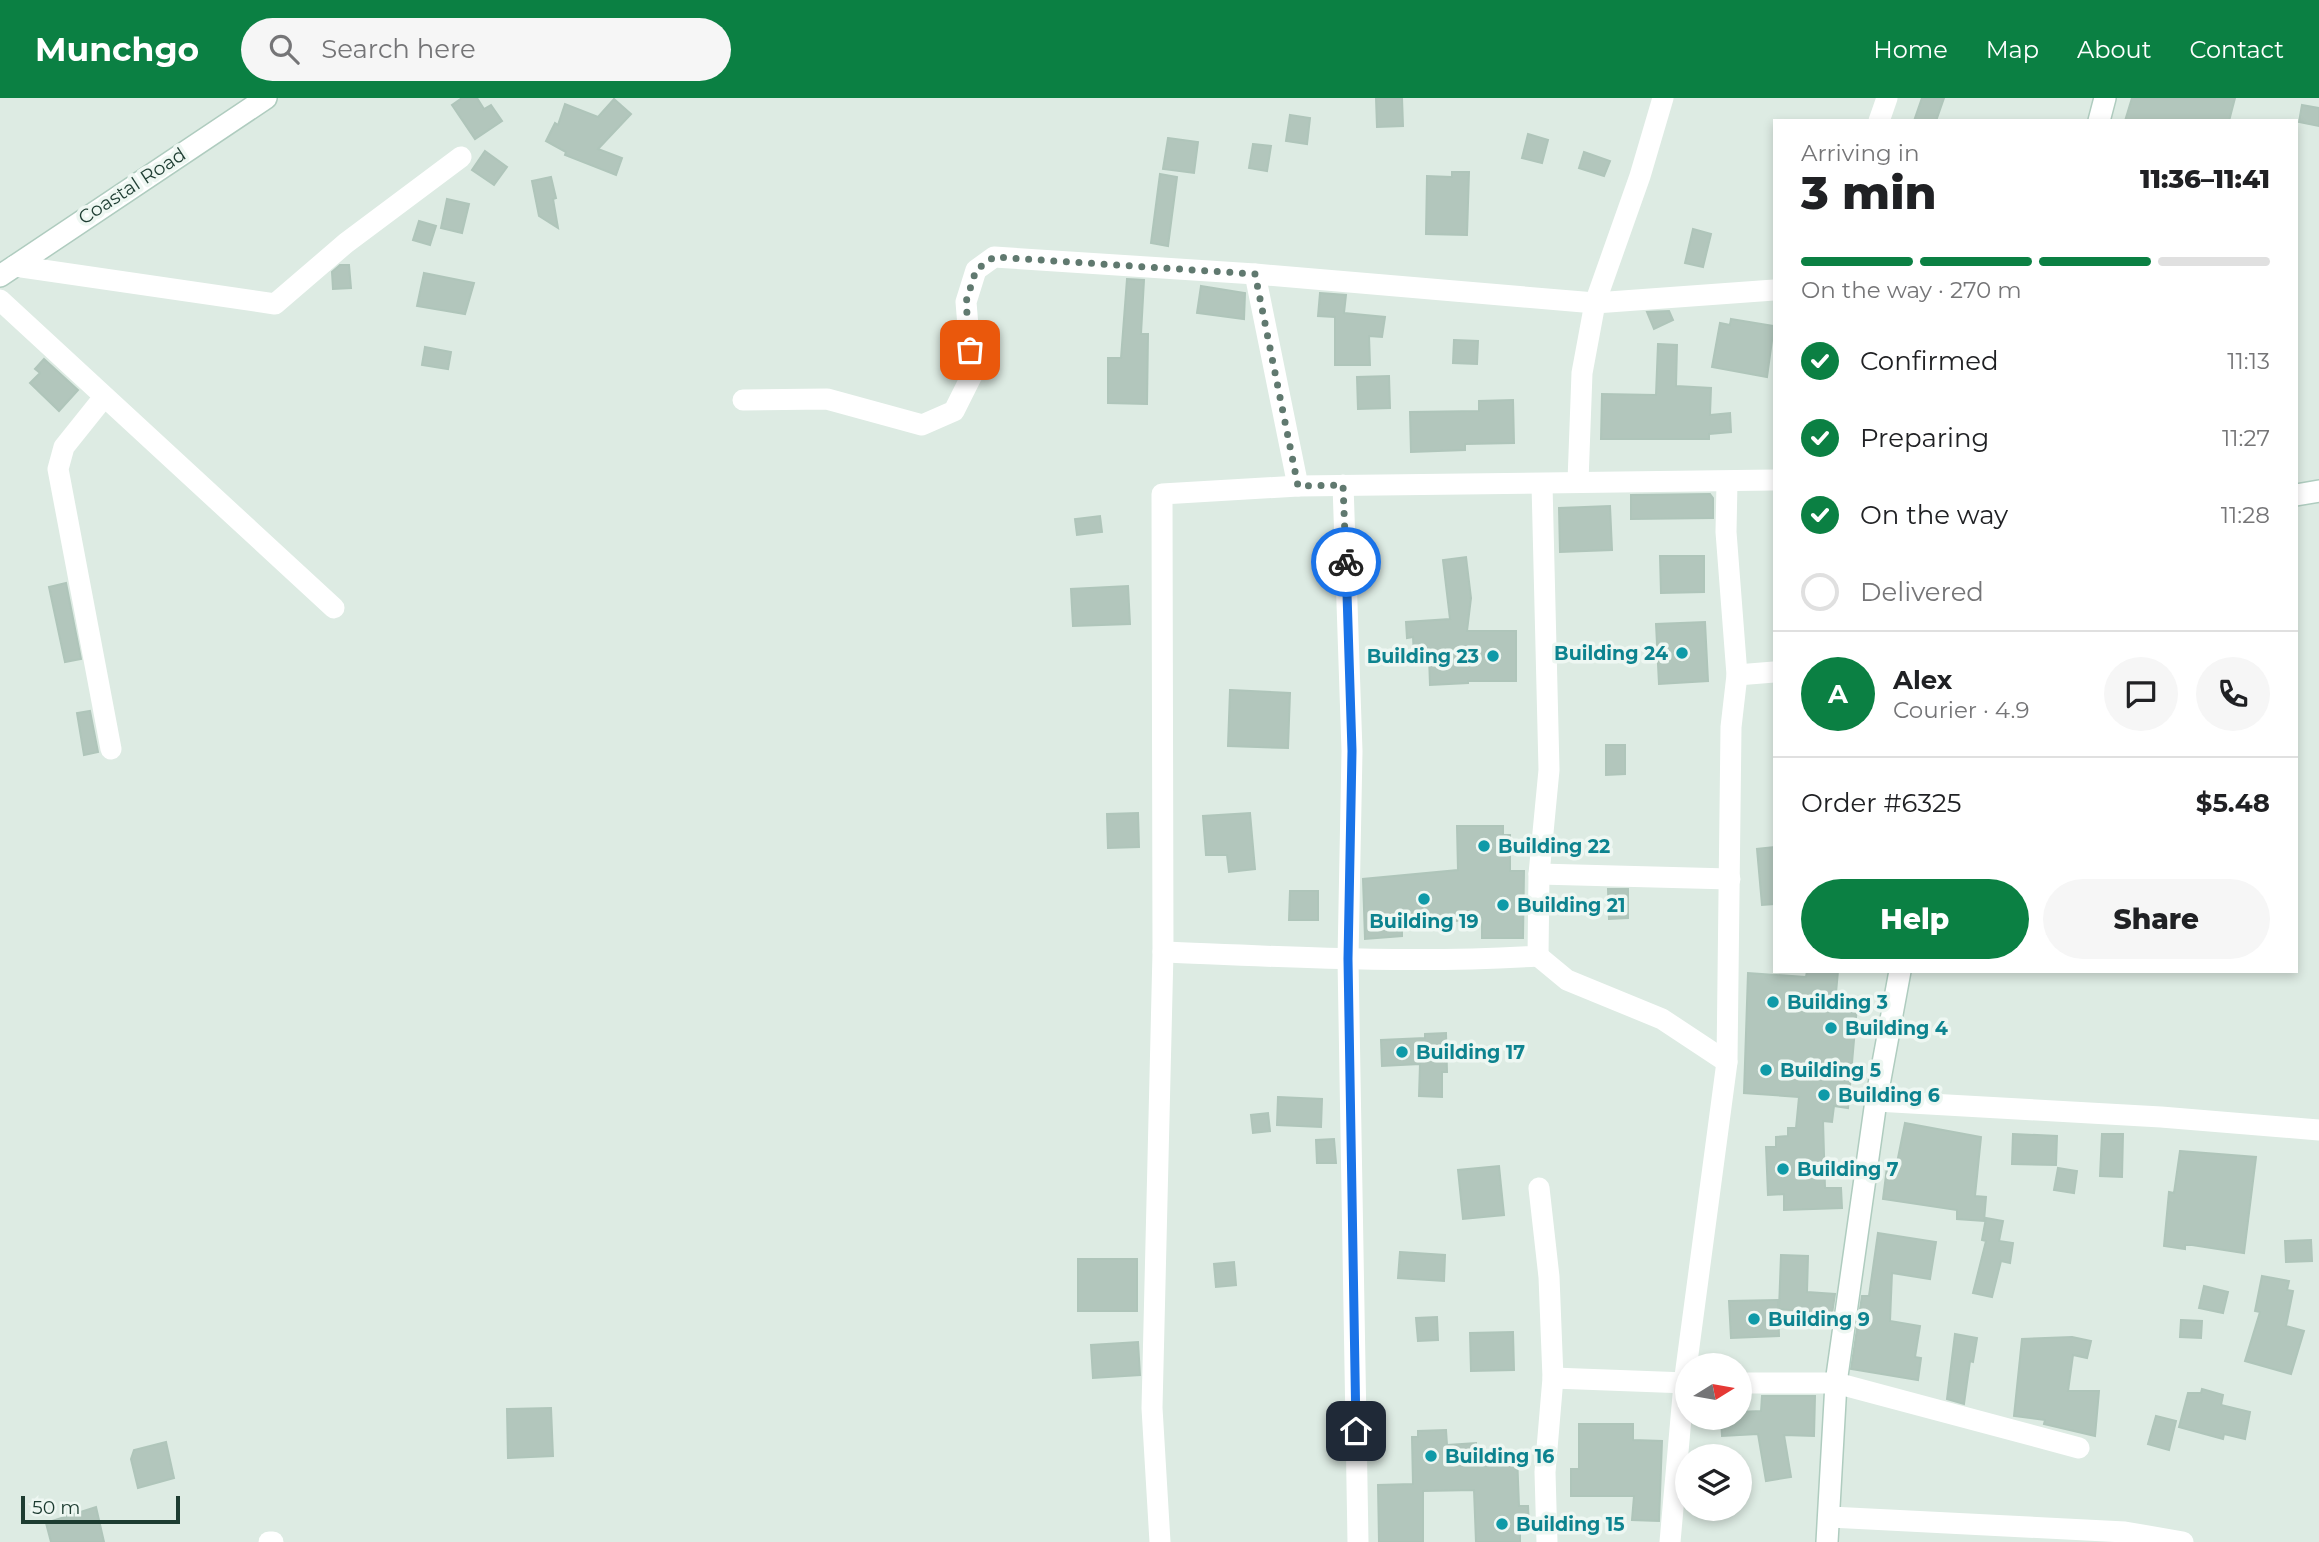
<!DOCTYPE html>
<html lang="en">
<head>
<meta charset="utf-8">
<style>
  body { margin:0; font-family:Montserrat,sans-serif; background:#f6f6f6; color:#202124; height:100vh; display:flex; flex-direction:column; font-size:26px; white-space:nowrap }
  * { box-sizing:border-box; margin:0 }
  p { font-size:23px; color:#757577 }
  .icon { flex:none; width:38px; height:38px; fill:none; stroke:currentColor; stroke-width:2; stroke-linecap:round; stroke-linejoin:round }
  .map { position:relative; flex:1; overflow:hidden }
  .side { position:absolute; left:1773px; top:21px; width:525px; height:854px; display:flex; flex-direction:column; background:#fff; border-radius:0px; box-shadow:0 4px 10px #0003 }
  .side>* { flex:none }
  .needle { width:46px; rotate:79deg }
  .controls { position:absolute; left:1675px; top:1255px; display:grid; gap:14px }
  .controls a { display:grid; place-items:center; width:77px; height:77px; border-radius:50%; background:#fff; box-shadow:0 4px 10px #0003; font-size:35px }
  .scale { position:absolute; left:21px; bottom:18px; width:159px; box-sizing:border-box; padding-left:7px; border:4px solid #1d3c31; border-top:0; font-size:19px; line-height:24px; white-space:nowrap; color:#1d3c31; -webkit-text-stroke:5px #eef7f2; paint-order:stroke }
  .pin { position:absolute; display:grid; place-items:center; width:60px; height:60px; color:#fff; margin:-30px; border-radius:14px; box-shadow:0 4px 10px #0006 }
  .courier { position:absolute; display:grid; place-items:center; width:70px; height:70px; margin:-35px; border:5px solid #1a73e8; border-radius:50%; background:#fff; color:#222; box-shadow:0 2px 9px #0007 }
  .overview em { font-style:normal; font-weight:800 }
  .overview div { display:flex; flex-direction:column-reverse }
  .overview { display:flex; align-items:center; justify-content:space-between; height:119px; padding:0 28px }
  h1 { font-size:46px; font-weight:800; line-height:52px }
  .bar { display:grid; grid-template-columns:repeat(4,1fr); gap:10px 7px; align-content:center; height:84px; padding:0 28px }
  .bar i { height:9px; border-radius:5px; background:#e0e0e0 }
  .bar .on { background:#0b8043 }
  .bar p { grid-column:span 4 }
  .line { display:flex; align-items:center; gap:18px; padding:0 28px; border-top:2px solid #e0e0e0 }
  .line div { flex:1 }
  .round { display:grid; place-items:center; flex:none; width:74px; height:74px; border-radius:37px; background:#f6f6f6 }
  ol { padding:0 28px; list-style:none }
  li { display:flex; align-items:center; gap:21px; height:77px }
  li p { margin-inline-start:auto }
  li .icon { padding:7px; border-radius:50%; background:#0b8043; color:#fff; stroke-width:4 }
  li:last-child { color:#757577 }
  li i { width:38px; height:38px; border:4px solid #e0e0e0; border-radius:50% }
  .button { display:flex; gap:14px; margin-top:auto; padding:14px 28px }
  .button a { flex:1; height:80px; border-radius:42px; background:#0b8043; color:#fff; font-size:28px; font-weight:800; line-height:80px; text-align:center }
  .button a+a { background:#f6f6f6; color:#202124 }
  header { display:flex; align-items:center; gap:42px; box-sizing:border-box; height:98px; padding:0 35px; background:#0b8043; color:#fff }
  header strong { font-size:33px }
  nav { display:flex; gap:38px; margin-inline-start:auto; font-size:24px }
  .search { width:490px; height:63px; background:#f6f6f6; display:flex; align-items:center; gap:18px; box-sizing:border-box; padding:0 24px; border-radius:38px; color:#757577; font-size:26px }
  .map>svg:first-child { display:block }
  .building { fill:#b2c6bc; stroke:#afc5ba; stroke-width:2 }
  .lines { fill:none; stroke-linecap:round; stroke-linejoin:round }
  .secondary-casing { stroke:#afccbf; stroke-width:24 }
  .street { stroke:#fff; stroke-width:21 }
  .secondary { stroke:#fff; stroke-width:21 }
  .done { stroke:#60796f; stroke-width:7; stroke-dasharray:0 12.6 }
  .route { stroke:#1a73e8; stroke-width:9 }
  .culture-dot { fill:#0f9aa8; stroke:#eef7f2; stroke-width:2.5 }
  .labels { text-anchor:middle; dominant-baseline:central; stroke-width:7; stroke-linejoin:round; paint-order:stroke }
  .street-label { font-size:19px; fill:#1d3c31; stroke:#eef7f2 }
  .culture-label { font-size:19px; font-weight:bold; fill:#0d838f; stroke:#eef7f2; text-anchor:start }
</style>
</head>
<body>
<header>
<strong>Munchgo</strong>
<div class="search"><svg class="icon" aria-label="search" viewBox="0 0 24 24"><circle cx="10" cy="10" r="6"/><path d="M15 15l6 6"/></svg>Search here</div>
<nav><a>Home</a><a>Map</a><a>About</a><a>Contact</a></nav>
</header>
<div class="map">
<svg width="2319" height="1444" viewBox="0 0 2319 1444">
  <rect width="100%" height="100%" fill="#ddebe3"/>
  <g class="building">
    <path d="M462,0H477L484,11L491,7L502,23L475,41L452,7Z"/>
    <path d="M1376,0H1402L1403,28L1377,29Z"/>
    <path d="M1922,0H1944L1936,23H1914Z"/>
    <path d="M2132,0H2235L2229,23H2125Z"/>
    <path d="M614,1L631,16L598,51L622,60L616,77L565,57L566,54L546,43L555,25L558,27L565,6L598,19Z"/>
    <path d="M2302,7L2319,10V28L2299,24Z"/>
    <path d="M1290,17L1310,20L1307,46L1286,43Z"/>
    <path d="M1528,36L1548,42L1542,65L1522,60Z"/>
    <path d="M1168,40L1198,44L1194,75L1163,71Z"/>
    <path d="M1253,46L1271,48L1267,73L1249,70Z"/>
    <path d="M485,53L507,69L494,87L472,72Z"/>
    <path d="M1584,54L1610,63L1604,78L1579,70Z"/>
    <path d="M1452,74H1469L1467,137L1426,136L1427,78L1452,79Z"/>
    <path d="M1160,76L1177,79L1168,148L1151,145Z"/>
    <path d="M551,79L556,100L553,101L558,130L539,118L532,83Z"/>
    <path d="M447,101L469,106L462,135L441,130Z"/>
    <path d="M419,123L436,128L430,147L413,142Z"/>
    <path d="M1693,131L1711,136L1703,169L1685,165Z"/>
    <path d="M340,167H349L351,190L333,191L332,174Z"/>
    <path d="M424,175L474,185L465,216L417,208Z"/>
    <path d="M1127,181L1144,182L1141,236H1148L1147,306L1108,305V260H1121Z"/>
    <path d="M1201,188L1245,195L1244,221L1197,215Z"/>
    <path d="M1320,195L1346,197L1344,215L1385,219L1382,239L1369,238L1370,267H1335V219L1318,218Z"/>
    <path d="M1669,213L1673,222L1654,231L1647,214Z"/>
    <path d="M1731,221L1774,228L1767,279L1712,269L1720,225L1730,227Z"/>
    <path d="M1454,242L1478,243L1477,266L1453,265Z"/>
    <path d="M1658,246L1677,247L1676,288L1711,290L1710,317L1730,315L1731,334L1709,336V341H1601L1602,296L1656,297Z"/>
    <path d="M425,249L451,254L448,271L422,267Z"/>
    <path d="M44,261L78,292L59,313L30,285L40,275L35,271Z"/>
    <path d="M1389,278L1390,310L1358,311L1357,279Z"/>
    <path d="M1513,302L1514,345L1465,346V352L1411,354L1410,314L1479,313V303Z"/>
    <path d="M1710,396L1713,400V420L1631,421V397Z"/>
    <path d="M1610,408L1612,452L1560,454L1559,410Z"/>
    <path d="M1100,418L1102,434L1077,437L1075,421Z"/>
    <path d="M1660,458H1704V494L1661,495Z"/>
    <path d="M1466,459L1471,500L1467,533H1516V583H1468V585L1430,587L1429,558H1414L1413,539L1407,540L1406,524L1450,521L1443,462Z"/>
    <path d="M66,485L81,561L65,564L49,489Z"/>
    <path d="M1128,488L1130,526L1073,528L1071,491Z"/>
    <path d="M1705,524L1708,583L1659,586L1656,526Z"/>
    <path d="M1230,592L1290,595L1288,650L1228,648Z"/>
    <path d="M90,613L98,654L84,657L77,615Z"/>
    <path d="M1606,647H1625V676L1606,677Z"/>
    <path d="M1138,715L1139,749L1108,750L1107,716Z"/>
    <path d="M1250,715L1255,771L1229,774L1227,757H1206L1203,718Z"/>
    <path d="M1457,728H1503V737H1510V773H1524L1523,840H1482V820L1402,829V838L1365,841L1363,781L1458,772Z"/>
    <path d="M1774,749V806L1762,807L1757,751Z"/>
    <path d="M1608,791H1628V820L1609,821Z"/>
    <path d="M1290,793H1318V822H1289Z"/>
    <path d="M1807,873H1838L1835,906L1857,908L1848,1010L1834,1008L1832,1024L1823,1023L1825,1090H1841L1842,1110L1784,1112V1096L1768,1097L1766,1049H1776V1039L1788,1038V1030H1796L1799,999L1744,995L1748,875L1806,879Z"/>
    <path d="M1446,935L1447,974H1442V999L1419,998L1420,966L1382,968L1381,942L1425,940V936Z"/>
    <path d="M1278,999L1322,1001L1321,1029L1277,1027Z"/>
    <path d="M1268,1015L1270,1033L1253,1035L1251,1017Z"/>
    <path d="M1905,1025L1981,1039L1975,1098L1986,1099L1984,1123L1957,1121V1112L1883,1101L1887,1069L1896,1070Z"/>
    <path d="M2013,1036L2057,1038L2056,1067L2012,1066Z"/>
    <path d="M2102,1036H2123L2122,1079L2100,1078Z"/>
    <path d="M1334,1041L1336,1065H1317L1316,1042Z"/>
    <path d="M2180,1053L2256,1059L2244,1155L2192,1147H2185V1151L2164,1148L2169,1094L2174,1095Z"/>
    <path d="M1499,1068L1504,1117L1463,1121L1458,1072Z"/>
    <path d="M2058,1070L2077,1073L2074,1095L2054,1092Z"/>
    <path d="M1986,1120L2003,1123L1999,1143L2013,1145L2010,1165L2001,1163L1992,1199L1973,1195L1986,1143L1982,1142Z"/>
    <path d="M1878,1135L1936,1144L1930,1181L1892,1175L1890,1223L1920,1228L1915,1259L1921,1260L1918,1282L1851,1271L1862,1198H1869Z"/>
    <path d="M2311,1142L2312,1163L2286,1164L2285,1143Z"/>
    <path d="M1400,1154L1445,1157L1444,1183L1398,1180Z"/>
    <path d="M1781,1157L1808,1158L1807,1194L1835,1196L1832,1216L1779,1211Z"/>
    <rect x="1078" y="1161" width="59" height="52"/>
    <path d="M1234,1164L1236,1187L1216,1189L1214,1166Z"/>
    <path d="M2262,1178L2289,1183L2287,1192L2293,1193L2286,1228L2304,1233L2291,1276L2245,1263L2260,1214L2255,1213Z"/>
    <path d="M2204,1188L2228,1194L2223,1215L2199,1210Z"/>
    <path d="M1778,1202L1779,1238L1731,1240L1729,1203Z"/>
    <path d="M1437,1219L1438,1242L1418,1243L1416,1220Z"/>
    <path d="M2181,1222L2202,1223L2201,1240L2180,1239Z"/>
    <path d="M1513,1234L1514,1272L1471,1273L1470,1235Z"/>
    <path d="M1955,1236L1977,1240L1973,1264L1970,1263L1964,1306L1947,1301Z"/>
    <path d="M2072,1239L2091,1243L2087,1260L2073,1257L2068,1293H2099L2095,1338L2044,1326L2045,1322L2014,1318L2022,1241Z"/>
    <path d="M1138,1244L1140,1277L1093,1280L1091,1247Z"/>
    <path d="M2202,1291L2223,1297L2221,1307L2250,1314L2245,1341L2224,1336L2223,1341L2179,1329L2188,1295H2201Z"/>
    <path d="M1762,1298H1815L1814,1338L1784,1337L1791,1379L1766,1383L1758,1336L1722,1338L1721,1320H1740V1314L1761,1313Z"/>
    <path d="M551,1310L553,1358L508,1360L507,1311Z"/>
    <path d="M2156,1318L2176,1323L2169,1352L2148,1346Z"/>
    <path d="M1579,1326H1633V1342L1662,1343L1659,1423L1632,1422L1634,1398H1571V1371H1579Z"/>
    <path d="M1446,1332L1447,1347L1476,1345V1358L1517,1357L1519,1408H1528L1529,1429H1520V1444H1476L1474,1392L1423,1393V1444H1379L1378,1387L1413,1386L1412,1339H1418V1333Z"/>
    <path d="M166,1344L174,1380L138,1390L131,1361L134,1352Z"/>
    <path d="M96,1409L104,1444H51L46,1425Z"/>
  </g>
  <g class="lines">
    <defs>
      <g id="secondary">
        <path d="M2099,23L2105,0"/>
        <path d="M0,178L266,0"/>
        <path d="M2296,397L2319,393"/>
        <path d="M1827,1444L1836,1285L1876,1003L1900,873"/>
      </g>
    </defs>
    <use href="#secondary" class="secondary-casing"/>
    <g class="street">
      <path d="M1879,23L1887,0"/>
      <path d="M15,168L275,206L346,145L461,59"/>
      <path d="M1255,176L1298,388"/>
      <path d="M0,202L334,510"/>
      <path d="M104,299L64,349L58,371L111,651"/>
      <path d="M743,302L827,301L922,327L954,313L972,277L966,204L976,172L994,159L1255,176L1595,205L1774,192"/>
      <path d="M1578,383L1582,275L1595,205L1640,78L1663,0"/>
      <path d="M1343,387L1352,653L1348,861L1358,1444"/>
      <path d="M1737,577L1774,574"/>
      <path d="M1539,776L1730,781"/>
      <path d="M1163,854C1288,859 1413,866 1538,858L1539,776L1549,672L1542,386"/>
      <path d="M1538,858L1567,882L1662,921L1727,964"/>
      <path d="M1876,1003L2161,1019L2319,1032"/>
      <path d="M1539,1090L1549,1179L1553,1280L1545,1374L1547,1444"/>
      <path d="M1553,1280L1687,1285"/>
      <path d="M1740,1285H1836L2079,1350"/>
      <path d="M1830,1419L2125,1434L2183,1444"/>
      <path d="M269,1444H273"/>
      <path d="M1160,1444L1152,1310L1163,854L1162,396L1298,388L1774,382"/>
      <path d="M1670,1444L1684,1286L1727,964L1731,629L1737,577L1726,434L1727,384"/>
    </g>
    <use href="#secondary" class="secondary"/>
  </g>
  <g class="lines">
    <path class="done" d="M970,252L966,204L976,172L994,159L1255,176L1298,388L1343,387L1346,464"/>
    <path class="route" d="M1346,464L1352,653L1348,861L1356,1333"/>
  </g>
  <g class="culture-dot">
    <circle cx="1682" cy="555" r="7"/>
    <circle cx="1493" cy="558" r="7"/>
    <circle cx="1484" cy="748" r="7"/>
    <circle cx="1424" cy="801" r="7"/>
    <circle cx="1503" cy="807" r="7"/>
    <circle cx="1773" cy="904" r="7"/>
    <circle cx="1831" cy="930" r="7"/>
    <circle cx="1402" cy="954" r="7"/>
    <circle cx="1766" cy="972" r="7"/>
    <circle cx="1824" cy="997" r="7"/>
    <circle cx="1783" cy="1071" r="7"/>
    <circle cx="1754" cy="1221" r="7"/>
    <circle cx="1431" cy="1358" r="7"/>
    <circle cx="1502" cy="1426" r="7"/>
  </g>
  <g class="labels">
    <g class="street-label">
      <text transform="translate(132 88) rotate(-33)">Coastal Road</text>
    </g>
    <g class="culture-label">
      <text x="1668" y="555" text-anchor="end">Building 24</text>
      <text x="1479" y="558" text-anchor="end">Building 23</text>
      <text x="1498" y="748">Building 22</text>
      <text x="1517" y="807">Building 21</text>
      <text x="1424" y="823" text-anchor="middle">Building 19</text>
      <text x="1787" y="904">Building 3</text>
      <text x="1845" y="930">Building 4</text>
      <text x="1416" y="954">Building 17</text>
      <text x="1780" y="972">Building 5</text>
      <text x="1838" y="997">Building 6</text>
      <text x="1797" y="1071">Building 7</text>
      <text x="1768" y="1221">Building 9</text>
      <text x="1445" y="1358">Building 16</text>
      <text x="1516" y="1426">Building 15</text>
    </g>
  </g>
</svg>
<div class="controls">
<a><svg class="needle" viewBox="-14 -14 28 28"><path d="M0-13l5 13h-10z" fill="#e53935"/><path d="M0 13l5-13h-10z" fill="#757577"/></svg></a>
<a><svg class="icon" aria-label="layers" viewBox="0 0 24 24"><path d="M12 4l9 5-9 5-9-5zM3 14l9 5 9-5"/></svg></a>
</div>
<div class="scale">50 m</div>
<div class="pin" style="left:970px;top:252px;background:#ea580c"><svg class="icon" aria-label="bag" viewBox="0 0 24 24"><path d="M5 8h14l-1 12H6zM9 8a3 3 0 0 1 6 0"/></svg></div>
<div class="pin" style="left:1356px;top:1333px;background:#1f2937"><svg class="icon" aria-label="home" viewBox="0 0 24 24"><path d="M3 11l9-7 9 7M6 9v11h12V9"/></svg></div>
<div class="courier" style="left:1346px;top:464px"><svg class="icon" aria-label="bike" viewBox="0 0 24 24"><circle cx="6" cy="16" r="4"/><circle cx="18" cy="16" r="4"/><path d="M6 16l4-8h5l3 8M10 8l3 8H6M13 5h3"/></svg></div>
<section class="side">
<div class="overview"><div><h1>3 min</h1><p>Arriving in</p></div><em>11:36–11:41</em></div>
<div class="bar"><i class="on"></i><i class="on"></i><i class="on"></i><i></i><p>On the way · 270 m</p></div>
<ol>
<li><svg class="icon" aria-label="check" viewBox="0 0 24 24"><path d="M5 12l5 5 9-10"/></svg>Confirmed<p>11:13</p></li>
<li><svg class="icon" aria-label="check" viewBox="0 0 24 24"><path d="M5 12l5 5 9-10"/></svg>Preparing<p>11:27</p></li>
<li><svg class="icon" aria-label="check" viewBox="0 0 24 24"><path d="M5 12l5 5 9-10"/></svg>On the way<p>11:28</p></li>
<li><i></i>Delivered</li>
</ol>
<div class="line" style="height:126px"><b class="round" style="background:#0b8043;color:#fff">A</b><div><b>Alex</b><p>Courier · 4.9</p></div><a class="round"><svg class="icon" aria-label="chat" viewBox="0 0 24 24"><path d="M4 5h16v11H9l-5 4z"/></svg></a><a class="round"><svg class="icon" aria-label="phone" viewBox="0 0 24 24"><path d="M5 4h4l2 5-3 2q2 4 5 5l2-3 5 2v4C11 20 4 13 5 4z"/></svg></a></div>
<div class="line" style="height:91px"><div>Order #6325</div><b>$5.48</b></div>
<div class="button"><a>Help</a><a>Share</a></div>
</section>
</div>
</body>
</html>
